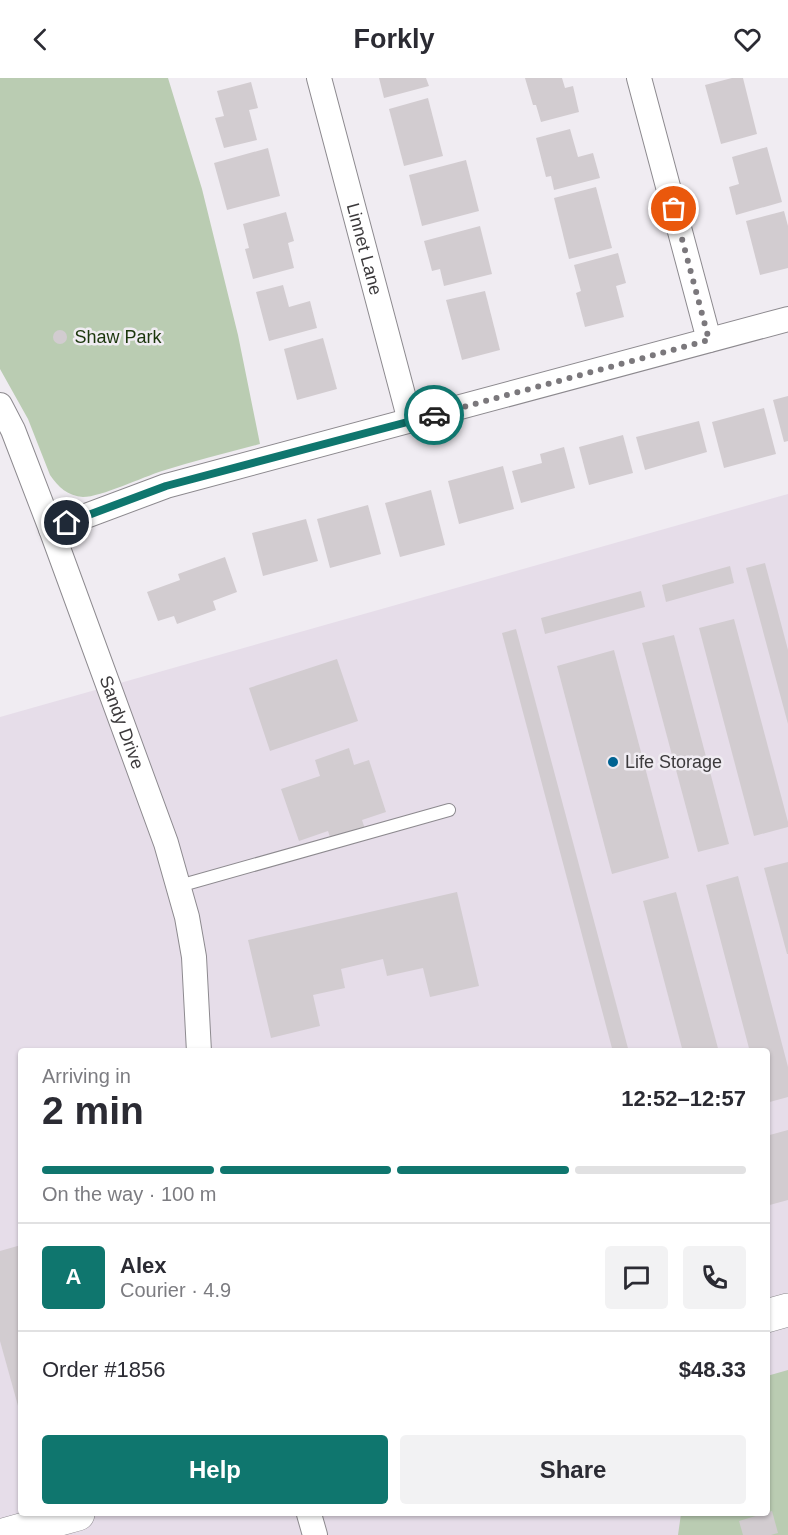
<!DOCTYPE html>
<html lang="en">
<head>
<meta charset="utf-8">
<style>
  body { margin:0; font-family:Helvetica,sans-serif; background:#f2f2f3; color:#2b2b33; height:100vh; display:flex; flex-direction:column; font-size:22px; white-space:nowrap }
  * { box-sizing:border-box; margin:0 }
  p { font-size:20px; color:#7c7c81 }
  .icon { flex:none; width:33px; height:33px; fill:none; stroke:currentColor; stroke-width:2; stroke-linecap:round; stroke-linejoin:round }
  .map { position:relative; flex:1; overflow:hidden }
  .drawer { position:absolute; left:18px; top:970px; width:752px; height:468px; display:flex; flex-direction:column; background:#fff; border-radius:6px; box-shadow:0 2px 4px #0004 }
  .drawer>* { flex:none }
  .pin { position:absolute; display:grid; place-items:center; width:51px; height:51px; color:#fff; margin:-26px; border:3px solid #fff; border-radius:50%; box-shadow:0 2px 6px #0007 }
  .courier { position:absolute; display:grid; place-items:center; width:60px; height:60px; margin:-30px; border:4px solid #0f766e; border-radius:50%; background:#fff; color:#222; box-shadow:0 2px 8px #0007 }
  .headline em { font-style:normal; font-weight:700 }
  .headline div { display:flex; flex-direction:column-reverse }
  .headline { display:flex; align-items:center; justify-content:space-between; height:102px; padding:0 24px }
  h1 { font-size:39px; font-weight:700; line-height:45px }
  .bar { display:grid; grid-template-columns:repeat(4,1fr); gap:9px 6px; align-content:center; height:72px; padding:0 24px }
  .bar i { height:8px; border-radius:4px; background:#e1e1e2 }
  .bar .selected { background:#0f766e }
  .bar p { grid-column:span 4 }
  .line { display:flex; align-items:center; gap:15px; padding:0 24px; border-top:2px solid #e1e1e2 }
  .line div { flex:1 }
  .round { display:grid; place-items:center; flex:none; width:63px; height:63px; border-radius:6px; background:#f2f2f3 }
  .cta { display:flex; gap:12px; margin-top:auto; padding:12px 24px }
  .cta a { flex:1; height:69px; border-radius:6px; background:#0f766e; color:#fff; font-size:24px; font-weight:700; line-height:69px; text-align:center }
  .cta a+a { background:#f2f2f3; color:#2b2b33 }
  header { display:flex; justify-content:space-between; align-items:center; height:78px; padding:0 24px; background:#fff; font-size:27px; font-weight:700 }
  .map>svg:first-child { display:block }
  .built { fill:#e6dde9; fill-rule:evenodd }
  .green { fill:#baccb2 }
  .building { fill:#d2ccd0 }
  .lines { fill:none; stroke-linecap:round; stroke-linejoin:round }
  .lane-casing { stroke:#8d8a8f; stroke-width:14 }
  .street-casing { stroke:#8d8a8f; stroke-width:26 }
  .secondary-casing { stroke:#8d8a8f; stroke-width:34 }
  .lane { stroke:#fff; stroke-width:12 }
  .street { stroke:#fff; stroke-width:24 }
  .secondary { stroke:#fff; stroke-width:33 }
  .done { stroke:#7b787c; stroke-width:6; stroke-dasharray:0 10.8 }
  .route { stroke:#0f766e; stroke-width:8 }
  .poi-dot { fill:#006392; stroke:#f0ecf2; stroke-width:2 }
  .labels { text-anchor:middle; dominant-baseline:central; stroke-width:5; stroke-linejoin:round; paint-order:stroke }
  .street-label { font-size:18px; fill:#3c3a3c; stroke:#f0ecf2 }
  .park-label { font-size:18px; fill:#1b360c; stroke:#f0ecf2 }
  .poi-label { font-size:18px; fill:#3c3a3c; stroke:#f0ecf2; text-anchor:start }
</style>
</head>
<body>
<header><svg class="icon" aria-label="back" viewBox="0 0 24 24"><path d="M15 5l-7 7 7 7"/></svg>Forkly<svg class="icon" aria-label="heart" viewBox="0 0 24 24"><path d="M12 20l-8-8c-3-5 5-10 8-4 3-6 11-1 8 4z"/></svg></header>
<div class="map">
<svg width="788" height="1457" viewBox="0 0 788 1457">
  <rect width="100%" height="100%" fill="#f0ecf2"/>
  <path class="built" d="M788,416V1457H0V639ZM21,974H766V1436H21Z"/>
  <g class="green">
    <path d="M0,0H168L202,111L238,257L260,366C227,375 194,383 162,393C143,399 101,419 83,419C68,418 58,409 50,397L28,341L0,291Z"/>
    <path d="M788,1292V1457H678L681,1436H766L767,1298Z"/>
  </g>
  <g class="building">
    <path d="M379,0H426L429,8L384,20Z"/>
    <path d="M525,0H562L565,10L573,8L579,34L541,44L536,27H533Z"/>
    <path d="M732,0H743L757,56L721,66L705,7Z"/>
    <path d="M251,4L258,30L249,32L257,62L224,70L215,40L224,38L217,13Z"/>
    <path d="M428,20L443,78L404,88L389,31Z"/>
    <path d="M570,51L578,79L593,75L600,100L554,112L551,98L546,99L536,60Z"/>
    <path d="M767,69L782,124L736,137L729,109L739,106L732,79Z"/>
    <path d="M268,70L280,118L227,132L214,85Z"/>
    <path d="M466,82L479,133L422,148L409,97Z"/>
    <path d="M596,109L612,170L569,181L554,120Z"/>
    <path d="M784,133L788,148V190L760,197L746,143Z"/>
    <path d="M286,134L294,163L288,165L294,190L253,201L245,171L249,170L243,146Z"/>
    <path d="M480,148L492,196L444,208L440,191L432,193L424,163Z"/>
    <path d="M618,175L626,205L616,208L624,239L585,249L576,215L581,213L574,187Z"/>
    <path d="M283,207L289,229L310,223L317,250L269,263L256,214Z"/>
    <path d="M485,213L500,272L462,282L446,222Z"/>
    <circle cx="60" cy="259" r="7"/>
    <path d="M323,260L337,311L297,322L284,271Z"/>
    <path d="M788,318V363L784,364L773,322Z"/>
    <path d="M764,330L776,376L724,390L712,344Z"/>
    <path d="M699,343L707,374L645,392L636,359Z"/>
    <path d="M623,357L633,395L589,407L579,369Z"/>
    <path d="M564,369L575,410L521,425L512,393L542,385L540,376Z"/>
    <path d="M503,388L514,431L459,446L448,403Z"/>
    <path d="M431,412L445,467L400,479L385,425Z"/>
    <path d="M368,427L381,476L330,490L317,441Z"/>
    <path d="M306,441L318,483L263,498L252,455Z"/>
    <path d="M225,479L237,514L213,523L216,532L177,546L174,538L158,543L147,514L180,502L178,496Z"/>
    <path d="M765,485L788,572V646L746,490Z"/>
    <path d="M730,488L734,505L666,524L662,507Z"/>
    <path d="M641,513L645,529L545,556L541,540Z"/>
    <path d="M734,541L788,744V749L754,758L699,550Z"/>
    <path d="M516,551L629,974H613L502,555Z"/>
    <path d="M674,557L729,766L698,774L642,565Z"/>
    <path d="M614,572L669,780L612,796L557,588Z"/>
    <path d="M337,581L358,643L270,673L249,610Z"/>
    <path d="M349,670L354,687L369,682L386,734L362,742L366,754L332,765L328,753L299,763L281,711L320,698L315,682Z"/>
    <path d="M788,784V876H787L764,790Z"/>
    <path d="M738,798L788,989V1019L766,1025V974H750L706,807Z"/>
    <path d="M457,814L479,908L430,919L423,890L387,898L383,881L341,891L345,910L313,917L320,948L271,960L248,862Z"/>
    <path d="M676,814L719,974H683L643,823Z"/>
    <path d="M788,1052V1122L766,1128V1058Z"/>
    <path d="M21,1167V1335H20L0,1263V1173Z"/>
    <path d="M772,1433L778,1455L771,1457H743L739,1443Z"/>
  </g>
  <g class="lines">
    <defs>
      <path id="lane" d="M179,808L449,732"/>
      <g id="street">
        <path id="s1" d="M319,0L410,343"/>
        <path d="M639,0L709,262"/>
        <path id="s2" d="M0,327L13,352L51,451L166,765L187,839L194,879L199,974"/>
        <path d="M51,451L166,408L788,241"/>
        <path d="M309,1436L315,1457"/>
      </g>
      <g id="secondary">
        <path d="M766,1238L788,1232"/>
        <path d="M3,1457L78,1436"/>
      </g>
    </defs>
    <use href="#lane" class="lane-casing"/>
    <use href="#street" class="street-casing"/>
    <use href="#secondary" class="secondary-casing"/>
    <use href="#lane" class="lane"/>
    <use href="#street" class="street"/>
    <use href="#secondary" class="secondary"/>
  </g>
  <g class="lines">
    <path class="done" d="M434,337L709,262L674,131"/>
    <path class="route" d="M67,445L166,408L434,337"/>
  </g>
  <circle class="poi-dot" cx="613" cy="684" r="6"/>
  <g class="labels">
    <g class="street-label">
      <text stroke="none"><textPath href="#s1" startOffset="177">Linnet Lane</textPath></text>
      <text stroke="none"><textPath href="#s2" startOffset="340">Sandy Drive</textPath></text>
    </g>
    <g class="park-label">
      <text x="118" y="259">Shaw Park</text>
    </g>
    <g class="poi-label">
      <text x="625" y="684">Life Storage</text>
    </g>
  </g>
</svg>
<div class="pin" style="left:674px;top:131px;background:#ea580c"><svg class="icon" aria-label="bag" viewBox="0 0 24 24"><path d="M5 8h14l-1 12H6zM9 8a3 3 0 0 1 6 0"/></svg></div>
<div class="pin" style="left:67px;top:445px;background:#1f2937"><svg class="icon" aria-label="home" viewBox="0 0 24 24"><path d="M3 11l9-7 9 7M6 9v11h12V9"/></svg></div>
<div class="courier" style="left:434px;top:337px"><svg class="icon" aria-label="car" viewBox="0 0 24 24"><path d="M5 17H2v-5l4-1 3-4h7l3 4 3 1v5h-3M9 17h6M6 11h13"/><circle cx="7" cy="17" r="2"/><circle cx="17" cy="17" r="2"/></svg></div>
<section class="drawer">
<div class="headline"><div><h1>2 min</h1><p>Arriving in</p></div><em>12:52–12:57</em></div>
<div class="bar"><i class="selected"></i><i class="selected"></i><i class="selected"></i><i></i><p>On the way · 100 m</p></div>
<div class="line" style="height:108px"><b class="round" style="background:#0f766e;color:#fff">A</b><div><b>Alex</b><p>Courier · 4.9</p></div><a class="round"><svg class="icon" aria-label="chat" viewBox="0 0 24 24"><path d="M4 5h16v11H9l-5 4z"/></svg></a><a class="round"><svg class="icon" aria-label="phone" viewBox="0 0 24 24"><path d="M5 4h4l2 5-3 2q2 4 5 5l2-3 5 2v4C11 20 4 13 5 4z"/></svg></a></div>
<div class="line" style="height:78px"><div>Order #1856</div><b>$48.33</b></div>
<div class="cta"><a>Help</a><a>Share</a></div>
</section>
</div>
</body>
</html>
